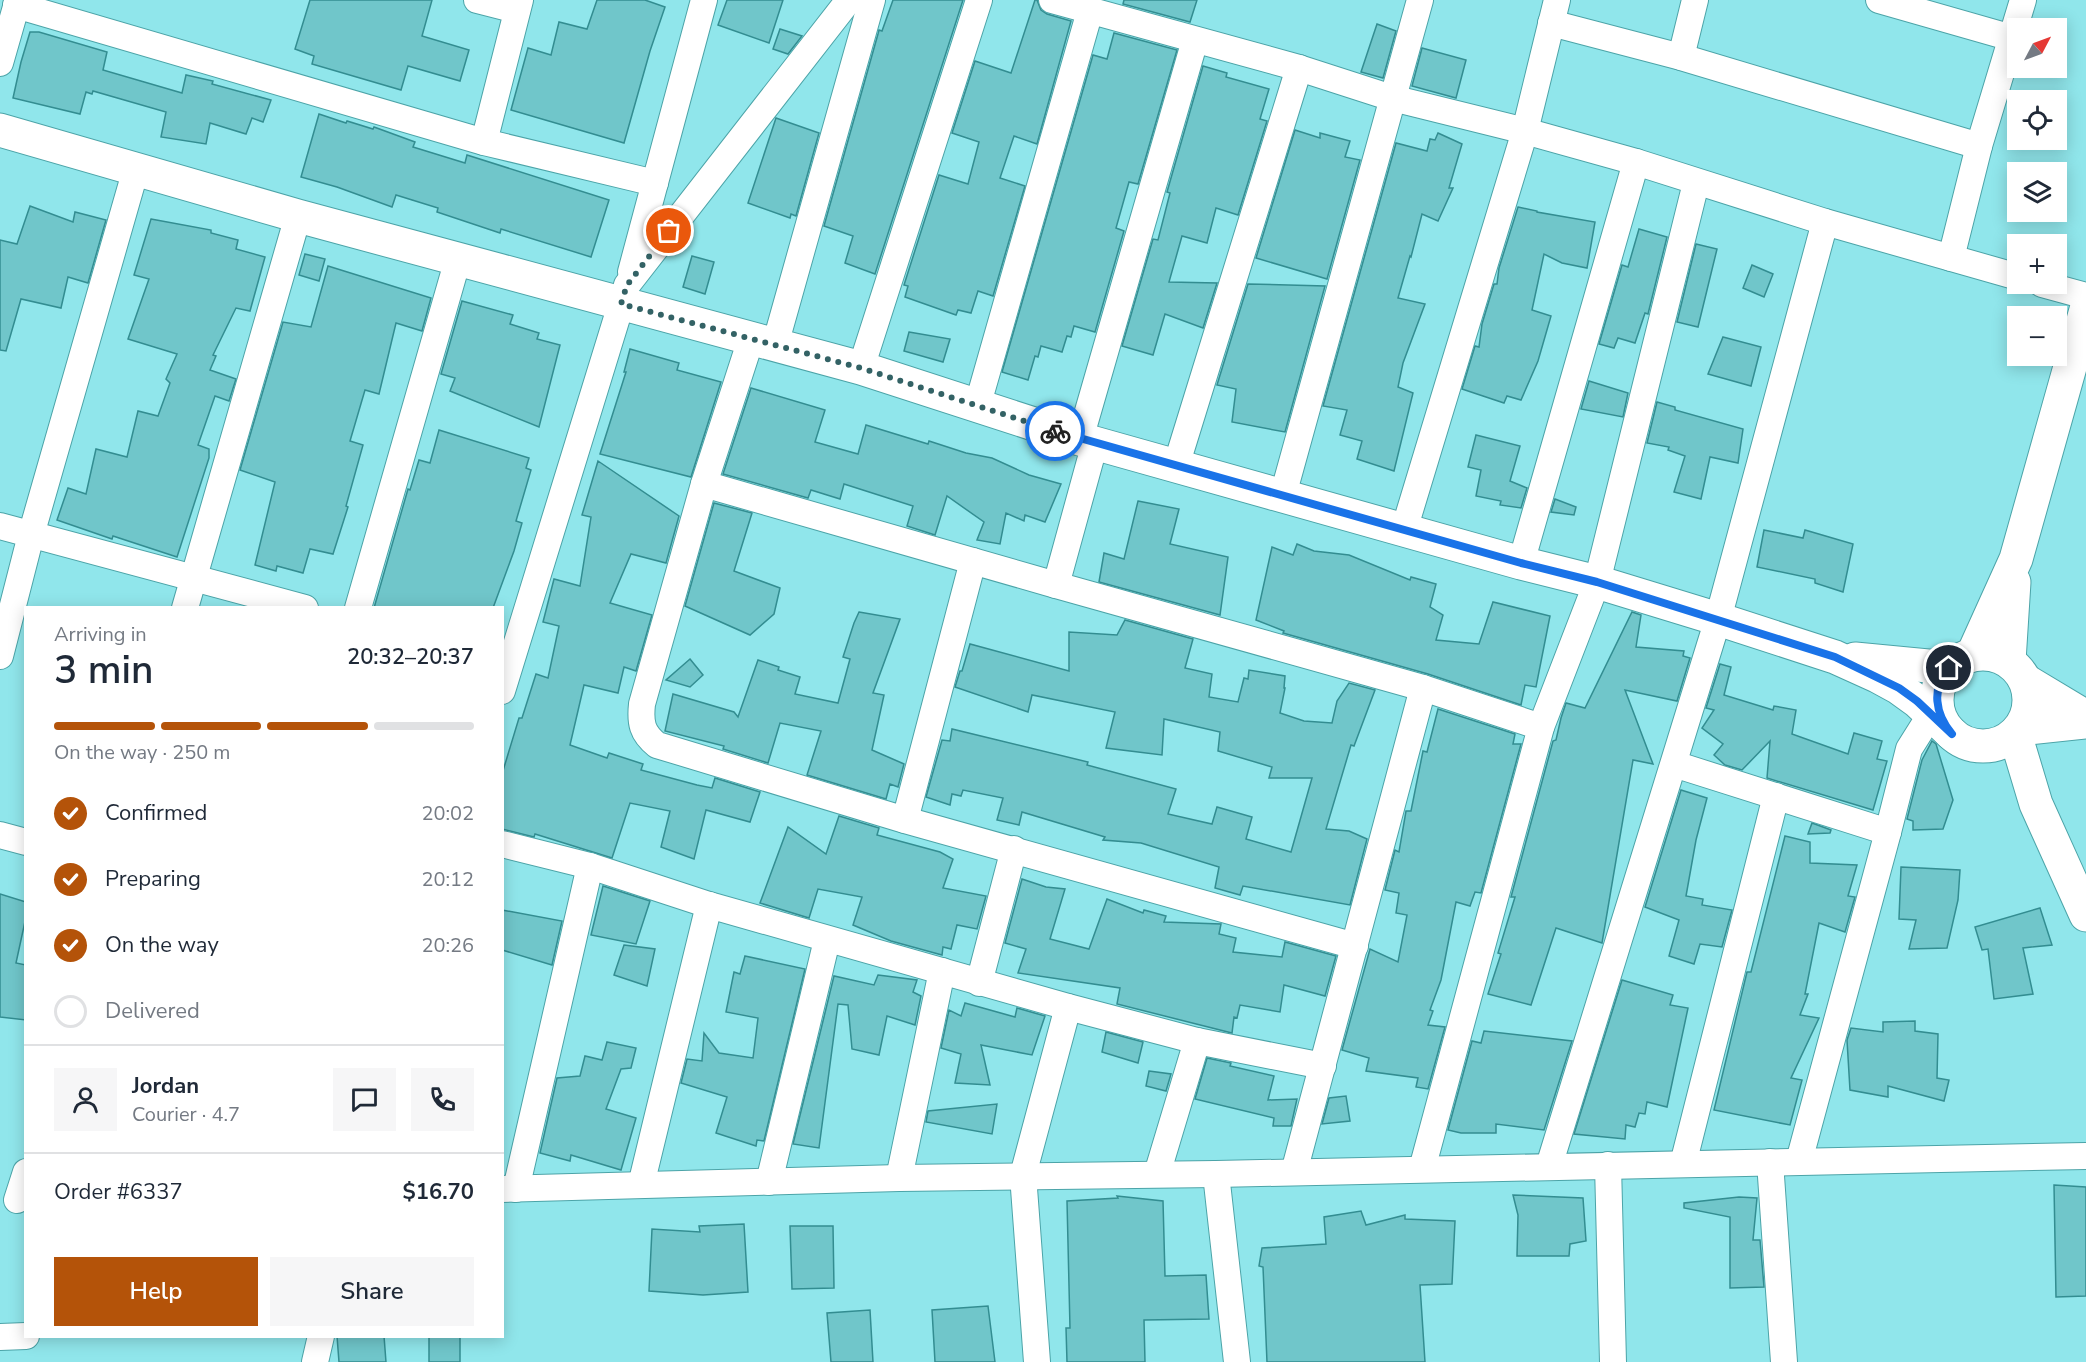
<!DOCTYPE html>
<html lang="en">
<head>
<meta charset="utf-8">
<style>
  body { margin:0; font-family:"Nunito Sans",sans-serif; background:#f6f6f7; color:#1f2937; height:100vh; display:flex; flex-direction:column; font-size:22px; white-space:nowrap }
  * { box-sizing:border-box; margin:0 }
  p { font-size:20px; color:#747a83 }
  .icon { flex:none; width:33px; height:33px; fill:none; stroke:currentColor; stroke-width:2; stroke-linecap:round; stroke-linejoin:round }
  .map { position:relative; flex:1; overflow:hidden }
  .panel { position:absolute; left:24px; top:606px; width:480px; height:732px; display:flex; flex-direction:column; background:#fff; border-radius:0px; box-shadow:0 3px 15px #0003 }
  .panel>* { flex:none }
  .needle { width:39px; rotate:49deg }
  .controls { position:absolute; left:2007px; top:18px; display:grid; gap:12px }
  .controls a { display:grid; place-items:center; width:60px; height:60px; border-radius:0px; background:#fff; box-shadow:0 3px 15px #0003; font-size:30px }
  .pin { position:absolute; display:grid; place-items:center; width:51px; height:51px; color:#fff; margin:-26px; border:3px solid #fff; border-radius:50%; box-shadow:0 2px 6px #0007 }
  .courier { position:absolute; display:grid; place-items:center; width:60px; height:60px; margin:-30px; border:4px solid #1a73e8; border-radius:50%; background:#fff; color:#222; box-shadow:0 2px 8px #0007 }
  .head em { font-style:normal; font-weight:600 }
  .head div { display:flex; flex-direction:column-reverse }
  .head { display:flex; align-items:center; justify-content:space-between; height:102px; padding:0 30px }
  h1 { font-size:39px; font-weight:600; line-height:45px }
  .bar { display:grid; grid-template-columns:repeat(4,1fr); gap:9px 6px; align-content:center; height:72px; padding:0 30px }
  .bar i { height:8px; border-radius:4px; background:#e0e1e3 }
  .bar .active { background:#b45309 }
  .bar p { grid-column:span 4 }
  .line { display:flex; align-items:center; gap:15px; padding:0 30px; border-top:2px solid #e0e1e3 }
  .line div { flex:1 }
  .round { display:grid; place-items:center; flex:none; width:63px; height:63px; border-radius:0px; background:#f6f6f7 }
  ol { padding:0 30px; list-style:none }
  li { display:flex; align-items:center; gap:18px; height:66px }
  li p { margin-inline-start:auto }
  li .icon { padding:6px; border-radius:50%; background:#b45309; color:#fff; stroke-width:4 }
  li:last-child { color:#747a83 }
  li i { width:33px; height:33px; border:3px solid #e0e1e3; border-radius:50% }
  .button { display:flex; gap:12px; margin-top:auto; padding:12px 30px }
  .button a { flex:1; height:69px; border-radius:0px; background:#b45309; color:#fff; font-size:24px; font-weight:600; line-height:69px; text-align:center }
  .button a+a { background:#f6f6f7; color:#1f2937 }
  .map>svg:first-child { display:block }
  .building { fill:#70c6ca; stroke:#338d91; stroke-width:1.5 }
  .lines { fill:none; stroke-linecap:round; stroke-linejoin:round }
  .street-casing { stroke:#4ca4a8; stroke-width:28 }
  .secondary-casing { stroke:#4ca4a8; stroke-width:35 }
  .street { stroke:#fff; stroke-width:26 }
  .secondary { stroke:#fff; stroke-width:33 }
  .done { stroke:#336265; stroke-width:6; stroke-dasharray:0 10.8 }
  .route { stroke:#1a73e8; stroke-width:8 }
</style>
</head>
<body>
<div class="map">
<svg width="2086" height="1362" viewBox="0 0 2086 1362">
  <rect width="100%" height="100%" fill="#90e6eb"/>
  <g class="building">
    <path d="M310,0H432L422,36L469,50L460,81L408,66L401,90L312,64L314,56L295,49Z"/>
    <path d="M597,0H645L665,7L650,51L624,143L511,110L528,48L551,55L559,22L587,29Z"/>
    <path d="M727,0H783L769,43L718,25Z"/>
    <path d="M893,0H963L875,274L845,263L853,236L824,226L878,34L879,30L882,31Z"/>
    <path d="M1035,0H1037L1041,10L1047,14L1071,21L1037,144L1014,136L1000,178L1025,186L993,296L978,291L971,313L958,310L956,315L905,297L908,286L904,285L939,175L968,184L979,142L952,133L975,61L1011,73Z"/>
    <path d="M1124,0H1197L1190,22L1123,4Z"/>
    <path d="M1377,24L1396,31L1383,78L1361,72Z"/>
    <path d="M780,29L802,36L788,54L773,49Z"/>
    <path d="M30,32H39L107,52L103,70L182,93L186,75L213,81L212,84L271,100L263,122L252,118L246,134L210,123L206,144L161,137L166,112L93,91L92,94L86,92L80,114L13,98L21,62Z"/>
    <path d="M1114,33L1177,50L1138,184L1129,182L1116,228L1124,231L1095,332L1074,326L1071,337L1067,336L1062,352L1041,346L1038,357L1035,356L1028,380L1002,372L1093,55L1107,59Z"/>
    <path d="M1422,48L1466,60L1456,98L1412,86Z"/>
    <path d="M1203,66L1227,73L1226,77L1269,89L1260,119L1267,121L1238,215L1216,208L1207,243L1182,236L1169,282L1217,283L1203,328L1165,314L1153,355L1122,346L1153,239L1158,240L1170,193L1167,192Z"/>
    <path d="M319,114L346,123L347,121L373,129L374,127L415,142L413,147L465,163L467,155L609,200L591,257L501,229L500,233L437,212L438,208L396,195L392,207L337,187L301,177Z"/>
    <path d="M776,118L819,133L796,216L791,214L790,218L748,203Z"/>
    <path d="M1295,130L1320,138V133L1350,141L1345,157L1360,160L1327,279L1256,258Z"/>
    <path d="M1438,133L1462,144L1449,188H1453L1438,221L1422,214L1411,257L1410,256L1398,298L1425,304L1403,363L1398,387L1413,393L1394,471L1357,459L1362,441L1340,435L1347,410L1323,406L1396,143L1427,151L1430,139L1435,140Z"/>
    <path d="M30,206L73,222L75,212L106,220L88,283L68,277L61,308L21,299L6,351L0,350V240L17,244Z"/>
    <path d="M1518,207L1537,211V212L1595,222L1587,268L1562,263L1544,254L1532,310L1551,316L1538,361L1521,400L1507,396L1504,403L1462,389L1475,346L1479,347L1482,324L1494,284H1497L1499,268Z"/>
    <path d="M151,219L211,230V233L238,240L236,249L265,257L250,311L236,308L213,355L216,356L210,370L236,379L229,401L215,396L198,445L209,449V458L177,557L113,536L112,539L57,520L68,488L86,494L96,449L127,457L138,411L158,416L170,383L166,379L177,354L128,339L149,279L134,275Z"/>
    <path d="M1639,229L1667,237L1648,314L1645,313L1635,343L1618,338L1614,348L1599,344L1622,265L1628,267Z"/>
    <path d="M1696,244L1717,249L1698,327L1677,322Z"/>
    <path d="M305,254L325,259L319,281L299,275Z"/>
    <path d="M692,256L714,262L705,294L683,287Z"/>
    <path d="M1752,265L1773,274L1764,297L1743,288Z"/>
    <path d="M328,266L431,298L422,331L396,323L379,394L365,390L350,441L363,445L346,506L348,507L333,554L310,549L303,573L277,566L276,571L255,565L275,482L240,470L283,322L311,327Z"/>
    <path d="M1248,284L1325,286L1285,432L1232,422L1236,389L1217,385Z"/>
    <path d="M462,301L513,315L510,324L539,333L537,339L560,345L539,427L450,391L455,378L441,374Z"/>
    <path d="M909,332L950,339L943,362L904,351Z"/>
    <path d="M1723,337L1761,347L1751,386L1708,374Z"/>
    <path d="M630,349L679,363L677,370L721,382L691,477L600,454L626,372H624Z"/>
    <path d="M1589,381L1628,393L1623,417L1581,409Z"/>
    <path d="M751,388L825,410L815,442L858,454L866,425L928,444L929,441L966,453L992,458L1029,475L1061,484L1045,522L1025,515L1024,521L1006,513L1000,544L977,540L984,522L947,496L935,535L907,526L913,506L844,484L840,499L811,490L808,498L723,474Z"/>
    <path d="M1657,402L1675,407V410L1743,429L1738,463L1710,457L1701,499L1674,492L1685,456L1668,450L1669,447L1647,443Z"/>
    <path d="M439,430L529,458L526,468L531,470L516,521L522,523L514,551L493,608H374L408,489L410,490L419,460L430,463Z"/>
    <path d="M1476,435L1520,446L1510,481L1527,488L1521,508L1500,505L1501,501L1476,496L1481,470L1468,467Z"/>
    <path d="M598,461L679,516L666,563L631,554L610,603L652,615L636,671L624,667L618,693L584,685L570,745L607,758L609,753L643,764L641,770L697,785L712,788L715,778L760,792L750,822L706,810L694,859L661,847L670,811L630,803L612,858L535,834L534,837L502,829V774L519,718H522L536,674L548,678L559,626L543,622L554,579L580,586L591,517L582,515Z"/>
    <path d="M1555,499L1576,507L1574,515L1551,512Z"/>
    <path d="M1138,501L1179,509L1170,544L1228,557L1220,615L1099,582L1104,553L1124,559Z"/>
    <path d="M714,503L752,513L734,571L780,588L774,614L750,635L685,606Z"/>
    <path d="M1764,530L1803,538L1805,530L1853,544L1843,592L1815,583V579L1757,567Z"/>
    <path d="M1297,544L1314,551L1349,555L1410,580L1411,577L1436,584L1430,607L1443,615L1436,640L1479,644L1493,602L1550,616L1536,687L1525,685L1521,705L1428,674L1283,633L1284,631L1256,620L1272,547L1293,555Z"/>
    <path d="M859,612L900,619L873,693L884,695L872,750L904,764L898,787L890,784L886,799L807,775L821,731L780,723L768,763L723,749L724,746L665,731L673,694L734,712L738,717L758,660L779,667L778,670L800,677L795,694L838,703L850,659L843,657L854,623Z"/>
    <path d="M1632,612L1641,615L1636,647L1684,651L1683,656L1690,658L1677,701L1625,690L1653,764L1633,760L1602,943L1556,928L1531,1005L1488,994L1501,954L1498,953L1515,897H1511L1553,741L1556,740L1561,718L1566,703L1585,708Z"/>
    <path d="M1125,620L1193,639L1185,668L1212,674L1209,697L1238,702L1244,678L1248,679L1249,670L1285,676L1284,688H1285L1280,713L1304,721L1332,723L1337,701L1349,683L1375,690L1354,746L1351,745L1326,829L1349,831L1367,839L1350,905L1243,886L1240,895L1215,888L1219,867L1141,843L1103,840L1105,837L1022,812L1019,825L997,820L1003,798L963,790L961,796L952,794L950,805L926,797L942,740L950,741L952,729L1088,762L1087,765L1176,789L1168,814L1212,824L1217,807L1252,817L1246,839L1291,852L1312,778H1269L1272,767L1218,751L1220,732L1164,719L1162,755L1106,748L1115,712L1032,695L1028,712L955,687L960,671H962L970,644L1069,671V632L1117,635Z"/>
    <path d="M690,659L703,675L690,687L666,680Z"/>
    <path d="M1720,664L1731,667L1724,695L1773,710L1774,706L1796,710L1792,734L1848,754L1854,733L1882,741L1877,759L1887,761L1873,810L1767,778L1770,741L1742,770L1725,765L1714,755L1723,744L1702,728L1714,710L1706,708Z"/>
    <path d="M1438,709L1515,734L1513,744H1521L1481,893L1475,892L1470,906L1456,902L1441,980L1430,1010L1433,1011L1428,1025L1445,1027L1428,1089L1416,1087L1418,1078L1366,1071L1369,1058L1342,1050L1370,949L1398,962L1407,915L1396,913L1399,893L1385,890L1395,850L1399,852L1406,811H1411L1423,751L1427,752Z"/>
    <path d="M1932,741L1936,744L1953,800L1943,829L1913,830V821L1907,819L1922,760Z"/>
    <path d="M1681,790L1707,798L1696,840L1686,896L1703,899L1702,905L1732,910L1722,947L1700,944L1694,964L1669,956L1679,920L1645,907Z"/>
    <path d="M839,816L879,828L877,835L940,852L953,859L943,888L986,896L977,929L957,925L951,949L943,947L942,955L891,941L853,925L862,897L818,889L809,918L760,903L788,827L826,854Z"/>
    <path d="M1812,823L1831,830L1830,833L1808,834Z"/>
    <path d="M1785,836L1810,842V863L1857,865L1848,896L1855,897L1845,932L1819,923L1805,994H1808L1800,1015L1819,1018L1791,1078L1802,1080L1790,1125L1714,1110L1747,972H1751Z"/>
    <path d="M1901,867L1960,870L1958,900L1947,948L1909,949L1916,920L1899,919Z"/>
    <path d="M1022,879L1046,887L1065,889L1050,939L1089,949L1107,899L1143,913L1144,910L1166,916L1164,922L1221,924L1219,934L1236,938L1233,952L1282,957L1285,942L1336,956L1325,996L1284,985L1280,1012L1240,1005L1237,1018L1234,1017L1232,1033L1117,1004L1120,988L1018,973L1026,949L1005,943Z"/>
    <path d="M603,886L650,901L636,944L591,935Z"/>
    <path d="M0,894L26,902V917L16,963L26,965V1020L0,1017Z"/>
    <path d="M2040,908L2052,945L2023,948L2033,994L1994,999L1988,949L1982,950L1975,927Z"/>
    <path d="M502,910L562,921L552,965L502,950Z"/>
    <path d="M624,945L655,949L647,986L614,975Z"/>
    <path d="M745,956L805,969L764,1141L757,1140L756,1146L716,1133L727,1097L681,1083L687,1059L702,1061L704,1033L719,1053L753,1058L758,1018L726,1012L734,972L740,974Z"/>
    <path d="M878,975L917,980L913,992L921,996L915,1025L887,1016L879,1055L852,1049L848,1005L838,1004L819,1148L793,1144L834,976L874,985Z"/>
    <path d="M1622,980L1673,995L1670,1005L1688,1008L1667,1107L1647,1102L1645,1114L1639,1113L1635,1127L1626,1125L1625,1139L1574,1134Z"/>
    <path d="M965,1003L1015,1017L1017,1008L1045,1016L1032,1055L981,1045L990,1085L955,1083L961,1054L941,1048L949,1010L961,1016Z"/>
    <path d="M1915,1021V1031L1938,1034L1937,1078L1949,1080L1944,1101L1888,1086V1097L1850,1090L1847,1040L1851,1028L1883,1032V1022Z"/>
    <path d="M1484,1031L1572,1041L1544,1130L1496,1124V1133H1461L1448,1130L1472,1041L1481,1043Z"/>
    <path d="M1106,1032L1143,1042L1138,1063L1102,1052Z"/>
    <path d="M607,1042L636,1048L631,1068L621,1069L606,1109L636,1118L621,1170L571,1155L570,1161L540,1153L557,1078L580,1076L585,1056L602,1060Z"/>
    <path d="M1207,1058L1231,1063L1230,1066L1274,1076L1268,1100L1297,1099L1291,1126H1273L1274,1118L1195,1099Z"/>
    <path d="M1149,1071L1171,1074L1166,1091L1146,1086Z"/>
    <path d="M1346,1096L1350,1121L1322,1124L1329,1098Z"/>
    <path d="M997,1104L992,1134L926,1122L928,1111Z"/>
    <path d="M2054,1185L2086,1187V1296L2056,1297Z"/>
    <path d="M1513,1195L1583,1198L1586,1241L1570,1244L1569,1256H1517L1518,1215Z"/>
    <path d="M1117,1196L1163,1201L1165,1276L1206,1275L1209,1319L1144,1320L1145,1362H1067L1066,1328H1070L1067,1201L1118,1198Z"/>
    <path d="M1739,1197L1757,1198L1753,1240H1760L1764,1287L1730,1288V1217L1684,1208V1203Z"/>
    <path d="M1361,1211L1366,1225L1405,1215V1219L1455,1221L1452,1284L1420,1285L1425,1362H1267L1263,1267L1259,1266L1262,1248L1326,1244L1324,1217Z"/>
    <path d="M744,1224L748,1292L703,1295L649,1291L652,1229L700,1232L699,1226Z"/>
    <path d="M790,1226H833L834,1288L792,1289Z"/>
    <path d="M988,1306L995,1362H935L932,1310Z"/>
    <path d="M870,1310L873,1362H831L827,1313Z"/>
    <path d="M337,1336H384L386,1362H339Z"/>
    <rect x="429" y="1336" width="31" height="26"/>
  </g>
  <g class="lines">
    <defs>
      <g id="street">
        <path d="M477,0L517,10"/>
        <path d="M1052,0L1299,68L1392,98L1525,131L1636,162L1825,222L2018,277"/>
        <path d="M1879,0L2012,38"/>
        <path d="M16,5L484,142L655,183"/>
        <path d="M1551,23L1681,57L1979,146"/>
        <path d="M1681,57L1695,0"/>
        <path d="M0,63L18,0"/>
        <path d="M484,142L520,0"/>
        <path d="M1951,258L1979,146L2023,0"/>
        <path d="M631,272L704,0"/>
        <path d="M2042,284L2086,296"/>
        <path d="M751,339L704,484L642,704C640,723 642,733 657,745L905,820L1355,946"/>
        <path d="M775,345L872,0"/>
        <path d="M861,368L979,0"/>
        <path d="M977,407L1090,11"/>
        <path d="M1080,439L1195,40"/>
        <path d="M1095,443L1056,585L1423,688L1541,727"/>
        <path d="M1176,466L1299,68"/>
        <path d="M704,484L1056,585"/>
        <path d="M1283,495L1420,0"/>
        <path d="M0,526L305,608"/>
        <path d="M1404,530L1525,131L1557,0"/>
        <path d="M1521,563L1636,162"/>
        <path d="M185,608L298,216"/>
        <path d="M358,608L458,259"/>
        <path d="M0,656L31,535L136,169"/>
        <path d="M502,691L627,285L849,0"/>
        <path d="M1674,764L1888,832L1909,749L1931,714"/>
        <path d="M905,820L973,561"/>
        <path d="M0,835L26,842"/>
        <path d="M502,844L590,866L516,1189"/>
        <path d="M590,866L709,905L1068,1007L1197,1041L1323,1066"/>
        <path d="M979,983L1014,849"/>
        <path d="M1799,1161L1888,832"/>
        <path d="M1770,1162L1784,1362"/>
        <path d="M1683,1164L1776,796"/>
        <path d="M1608,1165L1613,1362"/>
        <path d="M1549,1166L1718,619L1825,222"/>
        <path d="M1422,1169L1541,727L1597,582L1696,183"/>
        <path d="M1294,1172L1423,688"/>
        <path d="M1157,1174L1197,1041"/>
        <path d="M1216,1174L1237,1362"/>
        <path d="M899,1178L942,971"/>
        <path d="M769,1182L827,940"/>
        <path d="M641,1185L709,905"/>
        <path d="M502,1189L899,1178L1216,1174L2086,1156"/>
        <path d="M17,1200L26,1172"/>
        <path d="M0,1337L26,1336"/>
        <path d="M315,1362L321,1336"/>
        <path d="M1037,1362L1023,1175L1068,1007"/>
      </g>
      <g id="secondary">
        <path d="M0,130L298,216L861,368L1080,439L1521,563L1597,582L1718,619L1835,657L1877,676L1899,688L1917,701L1952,734"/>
        <circle cx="1983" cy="700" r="46"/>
        <path d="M1973,654L2016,559L2086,310"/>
        <path d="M1855,659L1949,668"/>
        <path d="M2009,661L2014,582"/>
        <path d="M2026,681L2086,717"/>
        <path d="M2020,729L2086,722"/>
        <path d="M2015,734L2036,804L2086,915"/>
      </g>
    </defs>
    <use href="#street" class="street-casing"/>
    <use href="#secondary" class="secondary-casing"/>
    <use href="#street" class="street"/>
    <use href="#secondary" class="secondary"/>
  </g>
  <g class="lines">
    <path class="done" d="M669,231L627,285L621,304L861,368L1055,431"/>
    <path class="route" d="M1055,431L1521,563L1597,582L1835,657L1899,688L1917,701L1952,734C1935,714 1931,688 1949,668"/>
  </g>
</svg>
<div class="controls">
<a><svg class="needle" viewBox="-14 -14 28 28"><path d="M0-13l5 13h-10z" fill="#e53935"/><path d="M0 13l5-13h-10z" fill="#747a83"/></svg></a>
<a><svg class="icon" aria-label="locate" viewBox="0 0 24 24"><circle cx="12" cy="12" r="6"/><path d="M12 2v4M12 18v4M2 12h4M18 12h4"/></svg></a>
<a><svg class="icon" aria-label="layers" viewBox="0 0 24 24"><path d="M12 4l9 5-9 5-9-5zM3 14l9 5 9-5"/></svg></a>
<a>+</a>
<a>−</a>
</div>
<div class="pin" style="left:669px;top:231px;background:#ea580c"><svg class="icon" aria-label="bag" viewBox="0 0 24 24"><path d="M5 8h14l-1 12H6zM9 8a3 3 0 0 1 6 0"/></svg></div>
<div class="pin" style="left:1949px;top:668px;background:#1f2937"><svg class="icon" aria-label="home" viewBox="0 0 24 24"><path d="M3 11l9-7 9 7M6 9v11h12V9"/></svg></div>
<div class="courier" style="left:1055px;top:431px"><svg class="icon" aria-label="bike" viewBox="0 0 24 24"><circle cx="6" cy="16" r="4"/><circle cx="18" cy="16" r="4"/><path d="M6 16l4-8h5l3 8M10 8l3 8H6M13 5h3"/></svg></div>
<section class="panel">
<div class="head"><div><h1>3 min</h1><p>Arriving in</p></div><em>20:32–20:37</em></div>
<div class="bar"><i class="active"></i><i class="active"></i><i class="active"></i><i></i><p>On the way · 250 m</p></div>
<ol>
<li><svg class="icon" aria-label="check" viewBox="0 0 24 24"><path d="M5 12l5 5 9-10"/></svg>Confirmed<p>20:02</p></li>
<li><svg class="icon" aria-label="check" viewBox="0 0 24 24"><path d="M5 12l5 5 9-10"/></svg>Preparing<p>20:12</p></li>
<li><svg class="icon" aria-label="check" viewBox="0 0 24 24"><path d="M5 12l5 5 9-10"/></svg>On the way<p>20:26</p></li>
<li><i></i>Delivered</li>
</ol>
<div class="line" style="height:108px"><a class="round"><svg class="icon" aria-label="person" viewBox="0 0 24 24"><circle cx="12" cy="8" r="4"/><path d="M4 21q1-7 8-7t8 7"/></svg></a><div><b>Jordan</b><p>Courier · 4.7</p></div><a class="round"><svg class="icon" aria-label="chat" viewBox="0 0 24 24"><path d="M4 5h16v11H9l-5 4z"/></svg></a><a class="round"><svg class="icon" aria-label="phone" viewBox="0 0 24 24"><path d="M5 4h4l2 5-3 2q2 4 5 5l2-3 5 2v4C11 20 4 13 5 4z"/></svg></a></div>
<div class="line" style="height:78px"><div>Order #6337</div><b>$16.70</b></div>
<div class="button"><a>Help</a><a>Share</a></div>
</section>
</div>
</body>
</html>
